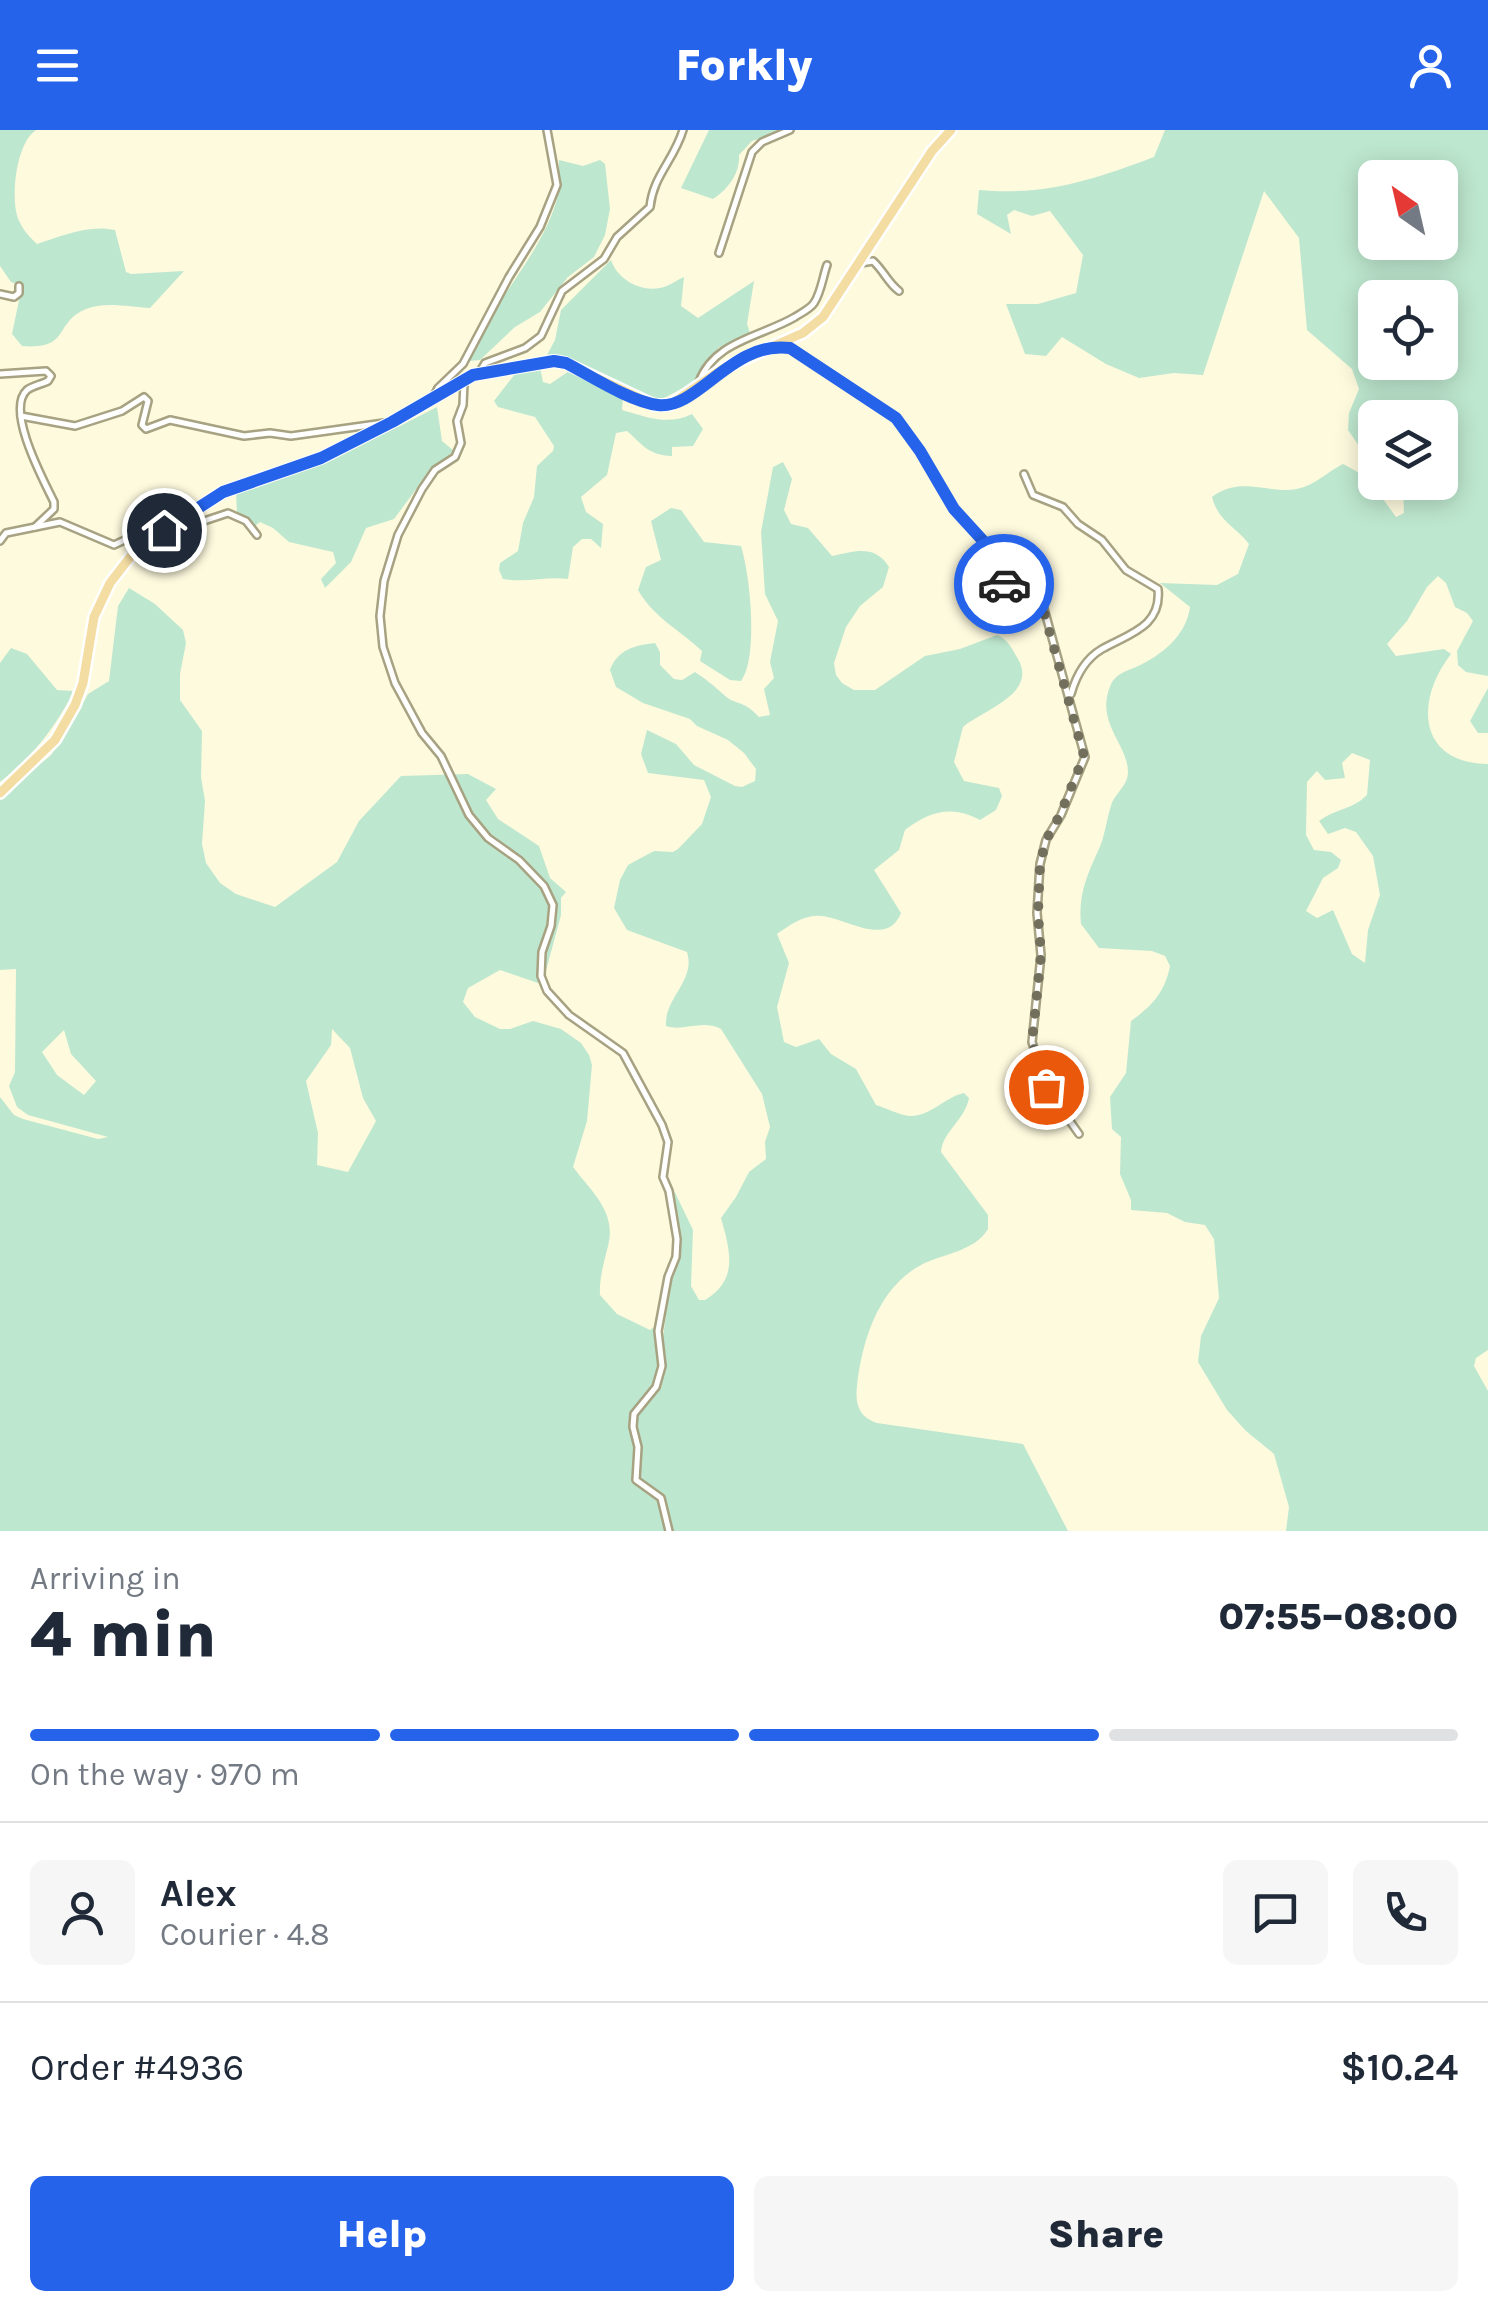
<!DOCTYPE html>
<html lang="en">
<head>
<meta charset="utf-8">
<style>
  body { margin:0; font-family:Karla,sans-serif; background:#f6f6f7; color:#1f2937; height:100vh; display:flex; flex-direction:column; font-size:38px; white-space:nowrap }
  * { box-sizing:border-box; margin:0 }
  p { font-size:32px; color:#747a83 }
  .icon { flex:none; width:55px; height:55px; fill:none; stroke:currentColor; stroke-width:2; stroke-linecap:round; stroke-linejoin:round }
  .map { position:relative; height:1401px; overflow:hidden }
  .details { display:flex; flex-direction:column; background:#fff; flex:1 }
  .details>* { flex:none }
  .needle { width:65px; rotate:326deg }
  .buttons { position:absolute; left:1358px; top:30px; display:grid; gap:20px }
  .buttons a { display:grid; place-items:center; width:100px; height:100px; border-radius:15px; background:#fff; box-shadow:0 5px 25px #0003; font-size:50px }
  .pin { position:absolute; display:grid; place-items:center; width:85px; height:85px; color:#fff; margin:-42px; border:5px solid #fff; border-radius:50%; box-shadow:0 2px 10px #0007 }
  .courier { position:absolute; display:grid; place-items:center; width:100px; height:100px; margin:-50px; border:8px solid #2563eb; border-radius:50%; background:#fff; color:#222; box-shadow:0 2px 12px #0007 }
  .overview em { font-style:normal; font-weight:800 }
  .overview div { display:flex; flex-direction:column-reverse }
  .overview { display:flex; align-items:center; justify-content:space-between; height:170px; padding:0 30px }
  h1 { font-size:65px; font-weight:800; line-height:75px }
  .bar { display:grid; grid-template-columns:repeat(4,1fr); gap:15px 10px; align-content:center; height:120px; padding:0 30px }
  .bar i { height:12px; border-radius:8px; background:#e0e1e3 }
  .bar .on { background:#2563eb }
  .bar p { grid-column:span 4 }
  .line { display:flex; align-items:center; gap:25px; padding:0 30px; border-top:2px solid #e0e1e3 }
  .line div { flex:1 }
  .round { display:grid; place-items:center; flex:none; width:105px; height:105px; border-radius:15px; background:#f6f6f7 }
  .primary-button { display:flex; gap:20px; margin-top:auto; padding:20px 30px }
  .primary-button a { flex:1; height:115px; border-radius:15px; background:#2563eb; color:#fff; font-size:40px; font-weight:800; line-height:115px; text-align:center }
  .primary-button a+a { background:#f6f6f7; color:#1f2937 }
  header { display:flex; justify-content:space-between; align-items:center; height:130px; padding:0 30px; background:#2563eb; color:#fff; font-size:45px; font-weight:800 }
  .map>svg:first-child { display:block }
  .green { fill:#bee7cf; fill-rule:evenodd }
  .lines { fill:none; stroke-linecap:round; stroke-linejoin:round }
  .street-casing { stroke:#a7a282; stroke-width:10 }
  .primary-casing { stroke:#fff; stroke-width:14 }
  .street { stroke:#fff; stroke-width:5 }
  .primary { stroke:#f4dda2; stroke-width:9 }
  .done { stroke:#726f5d; stroke-width:10; stroke-dasharray:0 18 }
  .route { stroke:#2563eb; stroke-width:12 }
</style>
</head>
<body>
<header><svg class="icon" aria-label="menu" viewBox="0 0 24 24"><path d="M4 6h16M4 12h16M4 18h16"/></svg>Forkly<svg class="icon" aria-label="person" viewBox="0 0 24 24"><circle cx="12" cy="8" r="4"/><path d="M4 21q1-7 8-7t8 7"/></svg></header>
<div class="map">
<svg width="1488" height="1401" viewBox="0 0 1488 1401">
  <rect width="100%" height="100%" fill="#fefade"/>
  <g class="green">
    <path d="M0,0H36C17,13 12,59 16,81C18,94 28,106 37,114C61,106 89,94 115,100L126,142L131,144L184,141L150,178C131,177 104,171 86,179C53,193 71,220 22,216L12,204L22,156L11,152L0,136Z"/>
    <path d="M709,0H784L752,11L739,25C740,44 728,59 713,69L681,58Z"/>
    <path d="M1165,0H1488V546L1466,542L1458,535L1457,521L1473,491L1467,483L1455,477L1446,453L1438,446L1427,457L1407,491L1387,514L1396,526L1444,519L1451,524C1415,570 1417,633 1488,634V1220L1476,1228L1474,1236L1488,1261V1401H1286L1289,1377L1274,1324L1246,1301L1227,1280L1198,1232L1201,1206L1219,1168L1214,1109L1205,1095L1185,1092L1167,1083L1131,1080V1070L1120,1044L1121,1007L1112,999L1110,967L1126,943L1131,891C1152,876 1165,862 1170,836L1165,826L1152,821L1099,818L1081,794C1078,766 1087,745 1098,721C1105,707 1106,691 1111,676C1114,664 1128,656 1128,642C1128,614 1094,592 1111,554C1116,544 1126,541 1136,537C1162,525 1186,506 1190,477L1160,453L1217,455L1238,444L1249,414C1236,397 1218,391 1212,367C1237,348 1260,360 1287,360C1311,360 1325,343 1343,334L1367,347L1396,387L1404,383L1403,353L1440,352V288H1375V339L1348,300L1349,283L1359,259L1352,239L1307,200L1299,108L1264,61L1203,245L1174,243L1139,248L1106,234L1062,207L1046,226L1025,224L1006,174H1038L1076,163L1083,125L1050,81L1032,86L1014,80L1007,85L1011,104L977,84L979,60C1045,66 1093,50 1154,27ZM1375,48H1440V112H1375ZM1375,168H1440V232H1375ZM1352,623L1370,630L1367,665C1352,680 1337,678 1319,691L1328,704L1345,698L1356,702L1373,726L1380,765L1368,800L1365,833L1352,824L1333,780L1317,788L1306,781L1323,748L1338,738L1341,730L1331,722L1314,720L1306,705L1307,652L1317,641L1325,650L1345,648L1342,633Z"/>
    <path d="M559,30L583,36L600,30L605,34L610,79L605,105L594,127L568,147L540,182L515,197L480,230L469,231C490,171 545,124 559,61C561,52 558,40 559,30Z"/>
    <path d="M611,130C617,149 640,162 660,158C668,157 677,150 684,147L681,176L698,188L754,151L747,194L750,203L718,218L693,253L662,269L645,265L554,224L547,225L555,210L561,180Z"/>
    <path d="M540,237L543,252L550,254L572,239L623,267L622,280C647,287 668,296 692,284L703,299L693,316L672,317V326C648,325 643,315 627,301L616,303L607,345L581,367L586,382L603,394L601,418L591,409H582L573,417L568,449C547,446 528,453 503,449L499,440L500,433L518,421L523,393L534,367L537,336L553,321L554,316L535,287L498,277L494,271L518,240Z"/>
    <path d="M437,277L442,311L454,321L432,338L394,389L366,398L351,432L325,458L321,449L336,433L333,422L289,412L273,398L260,392L255,396L237,383L236,363C293,347 342,323 394,295L398,297Z"/>
    <path d="M783,332L792,349L784,380L791,394L808,398L832,426C855,421 875,414 889,437L883,457L860,476L846,497L834,533L836,545L842,553L854,560H875L925,526L960,519L997,505C1008,509 1012,519 1018,529C1038,564 983,580 963,597L954,632L964,651L999,658L1002,666L996,680L980,690C952,675 930,681 905,700L899,720L874,740L901,783C887,818 847,788 821,786C805,784 790,795 777,804L789,833L777,877L784,912L796,917L819,909L831,924L856,939L876,975C886,978 899,985 909,986C930,987 945,967 964,963L969,968C965,990 943,1001 941,1022L988,1085V1099C974,1122 944,1123 921,1135C878,1158 862,1211 857,1256C855,1274 859,1287 877,1293L1023,1314L1068,1401H0V967L14,985L23,989L98,1009L108,1007L28,985L17,977L9,956L15,942L16,839L0,840V668L51,625L66,604L88,564L109,551L118,476L129,458L155,474L183,500L186,513L180,544V570L202,601L201,647L205,671L202,714L206,733L220,753L236,764L275,777L337,732L359,691L401,646L468,644L496,659L486,670L498,689L539,716L550,748L566,762L561,768V785L544,848L538,853L500,840L468,858L463,872L475,887L500,899H510L533,891L561,899L581,913L589,925L592,935L587,991L573,1037C591,1061 617,1082 608,1116C604,1132 599,1149 600,1165L617,1184L650,1200L654,1197L663,1208L669,1159L679,1123L677,1088L669,1050L693,1100L691,1156L699,1170H705C739,1150 730,1120 721,1088L736,1067L749,1042L766,1029L765,1012L770,997L762,964L721,899C702,889 683,902 666,896C664,868 696,851 687,822L627,800L614,778L620,750L628,735L654,721L673,722L678,719L702,694L711,667L704,650L648,643L641,624L647,600L676,614L694,635L735,656L742,657L755,651L756,639L744,623L728,610L697,596L690,589L643,573L616,557L610,540C617,520 635,515 655,513L660,522V535L674,549L682,550L695,542C706,549 714,556 723,564C735,576 743,569 759,587L770,585L764,559L774,548L770,532L778,491L765,464L761,402L773,337ZM332,899L350,918L363,968L376,991L348,1042L317,1035L318,1003L306,951L331,915ZM64,900L71,924L96,951L84,965L57,945L42,922Z"/>
    <path d="M671,378L681,380L704,412L741,416C750,444 759,528 741,551L730,550L700,531L702,521C680,500 654,488 638,460L646,437L661,430L651,391Z"/>
    <path d="M11,518L27,524L57,560L74,561C55,598 33,626 0,652V533Z"/>
    <path d="M1488,558V603H1478L1470,591Z"/>
  </g>
  <g class="lines">
    <defs>
      <g id="street">
        <path d="M719,123L752,22L762,12L790,0"/>
        <path d="M861,133L873,131C884,141 888,153 899,161"/>
        <path d="M0,164L14,167L19,163V156"/>
        <path d="M778,216L791,218L896,288L920,321L954,379L986,414L996,443L1005,454L1031,465L1043,475L1085,627L1061,685L1046,710L1040,734L1037,783L1041,825L1032,912L1046,957L1079,1004"/>
        <path d="M479,243L485,233L525,218L541,206L562,161L604,129L617,107L650,77C653,46 674,30 683,0"/>
        <path d="M0,244L46,241L51,246L48,251C42,254 32,256 27,260C5,280 44,351 54,372V379L35,397"/>
        <path d="M699,252C714,211 761,207 795,187C801,183 810,179 814,173C821,163 823,146 827,135"/>
        <path d="M464,253L463,275L457,291L461,313L455,327L435,340L422,359L398,405L384,451L380,486L383,517L395,553L422,603L441,626L469,685L488,708L519,730L544,756L553,775L551,796L542,822L541,846L547,861L569,885L623,923L662,995L668,1012L663,1047L669,1061L677,1109L676,1127L668,1147L658,1201L662,1236L656,1257L634,1284L633,1297L638,1317L636,1350L661,1368L669,1401"/>
        <path d="M434,266L438,258L463,234L509,147L540,97L557,55L547,0"/>
        <path d="M21,286L75,296L122,281L144,267L148,271L142,295L146,299L170,290L244,306L270,303L291,306L384,293"/>
        <path d="M1024,344L1033,365L1063,377L1078,394L1102,410L1126,440L1158,459C1162,497 1128,504 1102,519C1085,529 1076,546 1071,564"/>
        <path d="M0,411L6,403L60,392L114,415L146,400H161"/>
        <path d="M141,418L147,422H155L198,393L228,383L246,391L257,405"/>
      </g>
      <path id="primary" d="M0,663L55,610L75,575L83,553L94,487L110,453L138,417L223,362L321,328L392,292L473,245L554,231L565,233L654,275H670L724,238L803,203L823,187L932,21L951,0"/>
    </defs>
    <use href="#street" class="street-casing"/>
    <use href="#primary" class="primary-casing"/>
    <use href="#street" class="street"/>
    <use href="#primary" class="primary"/>
  </g>
  <g class="lines">
    <path class="done" d="M1004,454L1031,465L1042,475L1084,626L1060,685L1046,710L1040,734L1038,783L1041,825L1032,912L1046,957"/>
    <path class="route" d="M164,400L223,362L321,328L392,292L473,245L554,231L566,233C591,246 631,272 658,275C698,280 732,210 790,218L896,288L920,321L954,379L986,414L996,443L1004,454"/>
  </g>
</svg>
<div class="buttons">
<a><svg class="needle" viewBox="-14 -14 28 28"><path d="M0-13l5 13h-10z" fill="#e53935"/><path d="M0 13l5-13h-10z" fill="#747a83"/></svg></a>
<a><svg class="icon" aria-label="locate" viewBox="0 0 24 24"><circle cx="12" cy="12" r="6"/><path d="M12 2v4M12 18v4M2 12h4M18 12h4"/></svg></a>
<a><svg class="icon" aria-label="layers" viewBox="0 0 24 24"><path d="M12 4l9 5-9 5-9-5zM3 14l9 5 9-5"/></svg></a>
</div>
<div class="pin" style="left:1046px;top:957px;background:#ea580c"><svg class="icon" aria-label="bag" viewBox="0 0 24 24"><path d="M5 8h14l-1 12H6zM9 8a3 3 0 0 1 6 0"/></svg></div>
<div class="pin" style="left:164px;top:400px;background:#1f2937"><svg class="icon" aria-label="home" viewBox="0 0 24 24"><path d="M3 11l9-7 9 7M6 9v11h12V9"/></svg></div>
<div class="courier" style="left:1004px;top:454px"><svg class="icon" aria-label="car" viewBox="0 0 24 24"><path d="M5 17H2v-5l4-1 3-4h7l3 4 3 1v5h-3M9 17h6M6 11h13"/><circle cx="7" cy="17" r="2"/><circle cx="17" cy="17" r="2"/></svg></div>
</div>
<section class="details">
<div class="overview"><div><h1>4 min</h1><p>Arriving in</p></div><em>07:55–08:00</em></div>
<div class="bar"><i class="on"></i><i class="on"></i><i class="on"></i><i></i><p>On the way · 970 m</p></div>
<div class="line" style="height:180px"><a class="round"><svg class="icon" aria-label="person" viewBox="0 0 24 24"><circle cx="12" cy="8" r="4"/><path d="M4 21q1-7 8-7t8 7"/></svg></a><div><b>Alex</b><p>Courier · 4.8</p></div><a class="round"><svg class="icon" aria-label="chat" viewBox="0 0 24 24"><path d="M4 5h16v11H9l-5 4z"/></svg></a><a class="round"><svg class="icon" aria-label="phone" viewBox="0 0 24 24"><path d="M5 4h4l2 5-3 2q2 4 5 5l2-3 5 2v4C11 20 4 13 5 4z"/></svg></a></div>
<div class="line" style="height:130px"><div>Order #4936</div><b>$10.24</b></div>
<div class="primary-button"><a>Help</a><a>Share</a></div>
</section>
</body>
</html>
